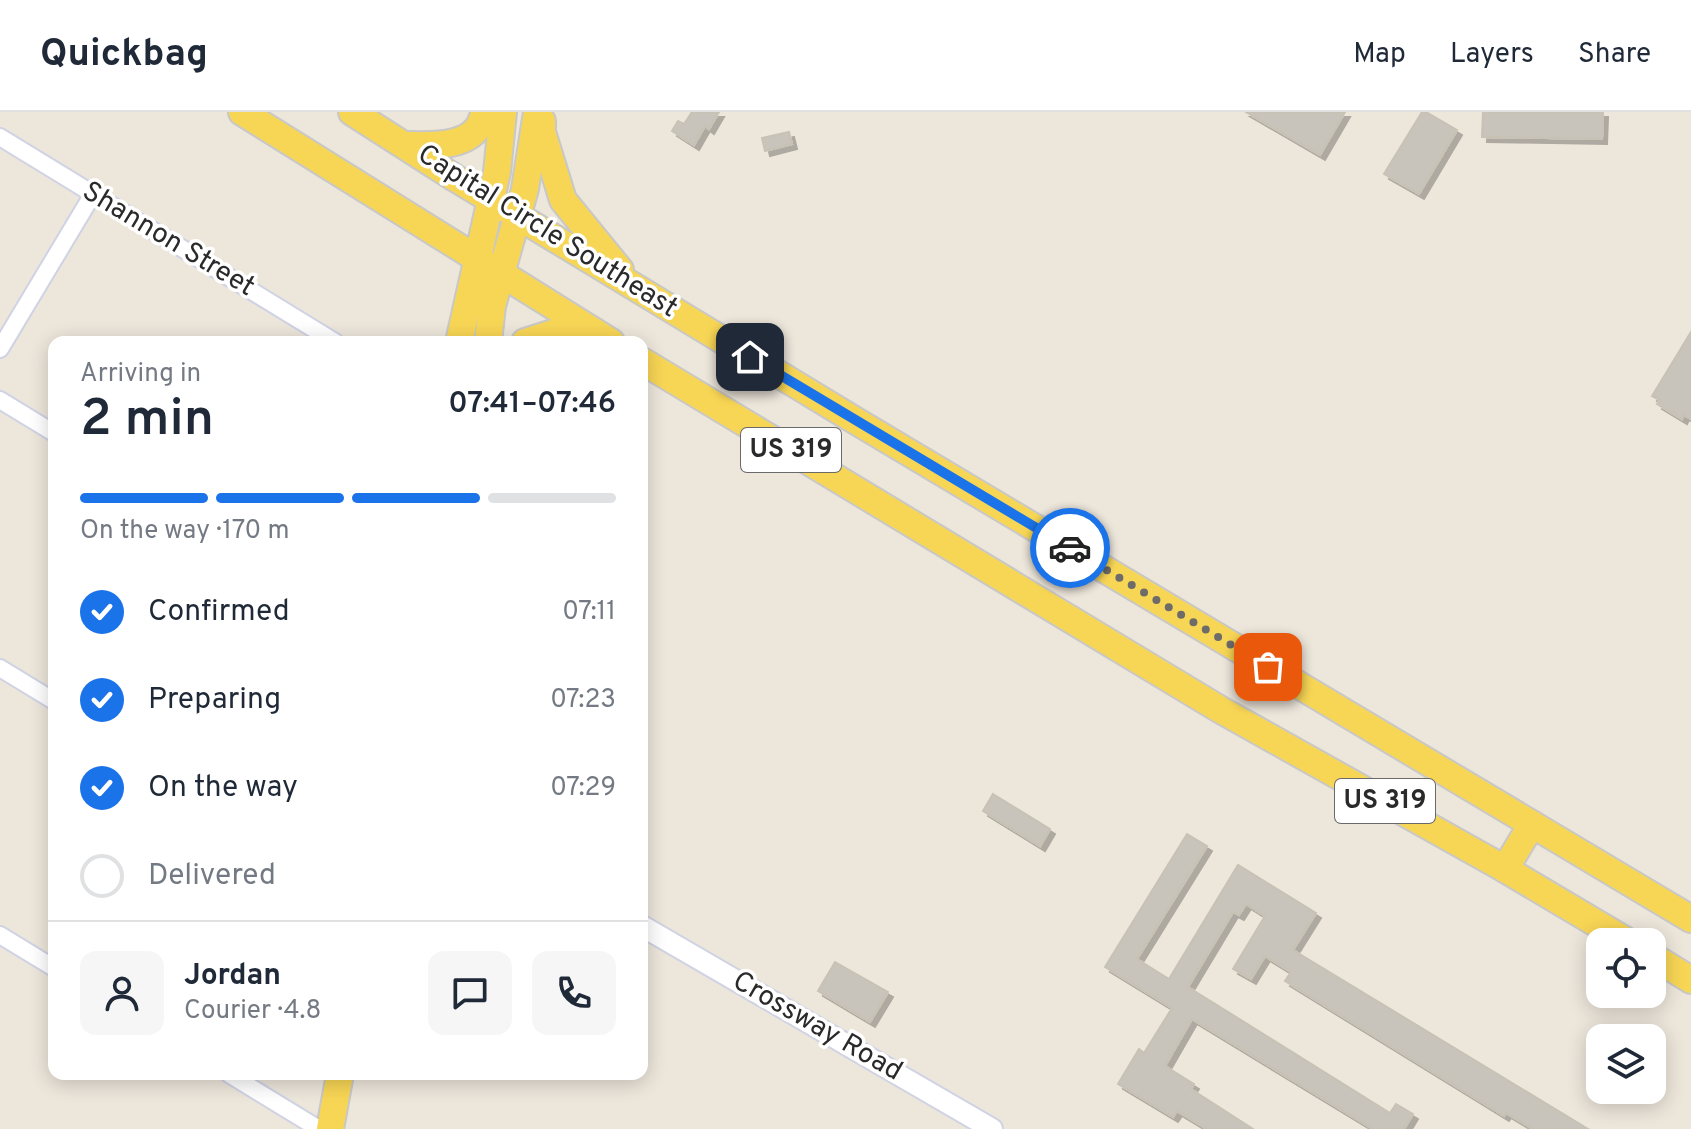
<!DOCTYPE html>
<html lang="en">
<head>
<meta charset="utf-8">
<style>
  body { margin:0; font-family:Overpass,sans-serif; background:#f6f6f7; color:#1f2937; height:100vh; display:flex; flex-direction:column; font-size:30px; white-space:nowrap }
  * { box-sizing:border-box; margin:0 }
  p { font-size:26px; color:#747a83 }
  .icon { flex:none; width:44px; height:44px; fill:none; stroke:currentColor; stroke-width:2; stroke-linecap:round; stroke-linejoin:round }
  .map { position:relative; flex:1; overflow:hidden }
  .panel { position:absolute; left:48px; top:224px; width:600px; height:744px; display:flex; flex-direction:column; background:#fff; border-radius:16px; box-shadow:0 4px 20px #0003 }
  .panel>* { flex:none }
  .controls { position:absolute; left:1586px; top:816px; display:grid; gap:16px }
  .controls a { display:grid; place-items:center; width:80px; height:80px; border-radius:16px; background:#fff; box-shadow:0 4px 20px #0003; font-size:40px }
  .pin { position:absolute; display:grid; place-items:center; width:68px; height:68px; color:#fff; margin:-34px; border-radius:16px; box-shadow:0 4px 12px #0006 }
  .courier { position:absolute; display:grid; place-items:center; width:80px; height:80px; margin:-40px; border:6px solid #1a73e8; border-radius:50%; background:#fff; color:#222; box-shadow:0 2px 10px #0007 }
  .summary em { font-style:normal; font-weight:600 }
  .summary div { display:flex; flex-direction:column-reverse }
  .summary { display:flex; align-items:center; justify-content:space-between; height:136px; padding:0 32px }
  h1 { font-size:52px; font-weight:600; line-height:60px }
  .bar { display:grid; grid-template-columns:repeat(4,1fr); gap:12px 8px; align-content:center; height:96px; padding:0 32px }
  .bar i { height:10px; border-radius:6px; background:#e0e1e3 }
  .bar .selected { background:#1a73e8 }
  .bar p { grid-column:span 4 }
  .line { display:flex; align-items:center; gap:20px; padding:0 32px; border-top:2px solid #e0e1e3 }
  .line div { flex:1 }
  .round { display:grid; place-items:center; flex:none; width:84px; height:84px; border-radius:16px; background:#f6f6f7 }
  ol { padding:0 32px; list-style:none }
  li { display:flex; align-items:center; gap:24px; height:88px }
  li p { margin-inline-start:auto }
  li .icon { padding:8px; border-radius:50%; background:#1a73e8; color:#fff; stroke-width:4 }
  li:last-child { color:#747a83 }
  li i { width:44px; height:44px; border:4px solid #e0e1e3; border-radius:50% }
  header { display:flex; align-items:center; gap:48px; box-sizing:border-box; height:112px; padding:0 40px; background:#fff; border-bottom:2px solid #e0e1e3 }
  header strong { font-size:38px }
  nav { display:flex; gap:44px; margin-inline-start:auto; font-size:28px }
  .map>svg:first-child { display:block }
  .building { fill:#c8c3bb; stroke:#c8c2b5; stroke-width:2; filter:url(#shadow) }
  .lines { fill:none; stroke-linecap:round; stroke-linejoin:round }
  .minor-casing { stroke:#d0d3e4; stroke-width:20 }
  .tertiary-casing { stroke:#d0d3e4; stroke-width:24 }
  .primary-casing { stroke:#c8c8c8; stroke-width:30 }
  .minor { stroke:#fff; stroke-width:16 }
  .tertiary { stroke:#fff; stroke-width:20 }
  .primary { stroke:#f8d655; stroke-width:26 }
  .done { stroke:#6e6c68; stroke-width:8; stroke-dasharray:0 14.4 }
  .route { stroke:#1a73e8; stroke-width:10 }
  .labels { text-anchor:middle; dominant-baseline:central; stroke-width:7; stroke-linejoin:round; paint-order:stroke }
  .shield { fill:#fff; stroke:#6a6a6a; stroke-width:2 }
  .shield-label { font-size:26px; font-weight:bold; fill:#2a2a2a }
  .street-label { font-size:28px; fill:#2a2a2a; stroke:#fff }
</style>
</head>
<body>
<header>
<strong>Quickbag</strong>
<nav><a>Map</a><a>Layers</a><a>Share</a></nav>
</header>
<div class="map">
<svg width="1691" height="1017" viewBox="0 0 1691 1017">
  <defs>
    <filter id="shadow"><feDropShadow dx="5" dy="5" stdDeviation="0" flood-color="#0004"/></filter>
  </defs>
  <rect width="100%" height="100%" fill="#ede6db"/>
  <g class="building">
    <path d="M692,0H719L709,17L705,14L694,33L672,19L678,9L684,12Z"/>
    <path d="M1246,0H1345L1320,43Z"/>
    <path d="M1422,0H1426L1457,18L1419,82L1384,62Z"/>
    <path d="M1483,0H1603L1602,27L1482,25Z"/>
    <path d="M789,20L792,32L765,39L762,26Z"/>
    <path d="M1691,220V307L1684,303L1682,307L1657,292L1660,288L1652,284Z"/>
    <path d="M993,682L1050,717L1040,734L983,699Z"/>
    <path d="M1187,722L1207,734L1137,847L1169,867L1238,753L1316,801L1293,838L1588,1017H1533L1506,1001L1504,1004L1285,869L1291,860L1265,844L1251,867L1233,857L1265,804L1246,792L1239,803L1233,800L1188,875L1390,1001L1396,992L1413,1002L1404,1017H1373L1192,907L1165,954L1194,972L1191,977L1253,1017H1207L1177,999L1173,1005L1118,972L1139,937L1144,941L1172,896L1105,855Z"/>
    <path d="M835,850L888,880L870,910L818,879Z"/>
  </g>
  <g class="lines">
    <defs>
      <g id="minor">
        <path d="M0,25L335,230"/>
        <path d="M0,237L93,82"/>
        <path d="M0,288L54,321"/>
        <path d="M0,556L54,589"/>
        <path d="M0,823L54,856"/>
        <path d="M229,962L319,1017"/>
      </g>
      <path id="tertiary" d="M642,814L992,1017"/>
      <g id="primary">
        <path d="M242,0L611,230"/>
        <path d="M352,0L455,66L851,306L1691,807"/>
        <path d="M542,9V20L563,88L620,158"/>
        <path d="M405,33C427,33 460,36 476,18C480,14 483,5 485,0"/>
        <path d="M459,230L497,60L503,0"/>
        <path d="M488,230L492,194L525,77L537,0"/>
        <path d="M525,230L559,219L595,220"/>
        <path d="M642,249L1221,598L1505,757L1628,830"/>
        <path d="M1505,757L1532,712"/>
        <path d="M1652,844L1691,868"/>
        <path d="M330,1017L340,962"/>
      </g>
    </defs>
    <use href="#minor" class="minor-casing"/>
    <use href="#tertiary" class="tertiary-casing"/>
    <use href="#primary" class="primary-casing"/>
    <use href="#minor" class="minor"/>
    <use href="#tertiary" class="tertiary"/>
    <use href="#primary" class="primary"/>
  </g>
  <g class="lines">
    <path class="done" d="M1070,436L1268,555"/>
    <path class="route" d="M750,245L1070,436"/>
  </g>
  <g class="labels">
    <g class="shield">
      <rect x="741" y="316" width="100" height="44" rx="6"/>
      <rect x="1335" y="667" width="100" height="44" rx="6"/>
    </g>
    <g class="shield-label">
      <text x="791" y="338">US 319</text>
      <text x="1385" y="689">US 319</text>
    </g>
    <g class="street-label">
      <text transform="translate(547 120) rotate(32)">Capital Circle Southeast</text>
      <text transform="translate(168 128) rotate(31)">Shannon Street</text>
      <text transform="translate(817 915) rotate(30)">Crossway Road</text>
    </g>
  </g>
</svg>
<div class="controls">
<a><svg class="icon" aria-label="locate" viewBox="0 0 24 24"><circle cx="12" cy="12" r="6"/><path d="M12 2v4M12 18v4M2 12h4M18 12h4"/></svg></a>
<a><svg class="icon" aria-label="layers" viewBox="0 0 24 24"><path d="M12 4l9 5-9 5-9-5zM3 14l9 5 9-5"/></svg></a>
</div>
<div class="pin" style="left:1268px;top:555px;background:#ea580c"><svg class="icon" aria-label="bag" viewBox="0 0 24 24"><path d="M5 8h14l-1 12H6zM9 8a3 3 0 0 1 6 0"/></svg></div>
<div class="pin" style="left:750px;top:245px;background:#1f2937"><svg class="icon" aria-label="home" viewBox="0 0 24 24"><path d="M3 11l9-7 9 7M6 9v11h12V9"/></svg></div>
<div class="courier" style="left:1070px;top:436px"><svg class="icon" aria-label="car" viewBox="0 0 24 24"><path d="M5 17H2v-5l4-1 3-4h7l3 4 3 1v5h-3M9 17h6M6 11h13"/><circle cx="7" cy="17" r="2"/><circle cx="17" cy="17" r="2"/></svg></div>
<section class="panel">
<div class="summary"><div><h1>2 min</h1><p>Arriving in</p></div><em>07:41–07:46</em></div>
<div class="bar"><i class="selected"></i><i class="selected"></i><i class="selected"></i><i></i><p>On the way · 170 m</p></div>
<ol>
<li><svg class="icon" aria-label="check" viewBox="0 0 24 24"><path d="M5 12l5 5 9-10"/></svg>Confirmed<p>07:11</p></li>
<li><svg class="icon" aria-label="check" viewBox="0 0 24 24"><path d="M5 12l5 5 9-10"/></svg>Preparing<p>07:23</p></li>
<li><svg class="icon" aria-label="check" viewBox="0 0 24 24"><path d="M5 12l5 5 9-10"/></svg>On the way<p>07:29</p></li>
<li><i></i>Delivered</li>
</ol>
<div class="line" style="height:144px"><a class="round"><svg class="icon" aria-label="person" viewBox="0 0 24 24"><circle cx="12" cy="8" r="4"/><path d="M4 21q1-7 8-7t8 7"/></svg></a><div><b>Jordan</b><p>Courier · 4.8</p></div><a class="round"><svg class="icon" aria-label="chat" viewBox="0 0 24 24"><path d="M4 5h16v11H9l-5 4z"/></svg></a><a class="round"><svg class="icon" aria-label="phone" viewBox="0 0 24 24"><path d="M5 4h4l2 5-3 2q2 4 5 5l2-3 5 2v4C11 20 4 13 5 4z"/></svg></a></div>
</section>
</div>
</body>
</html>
